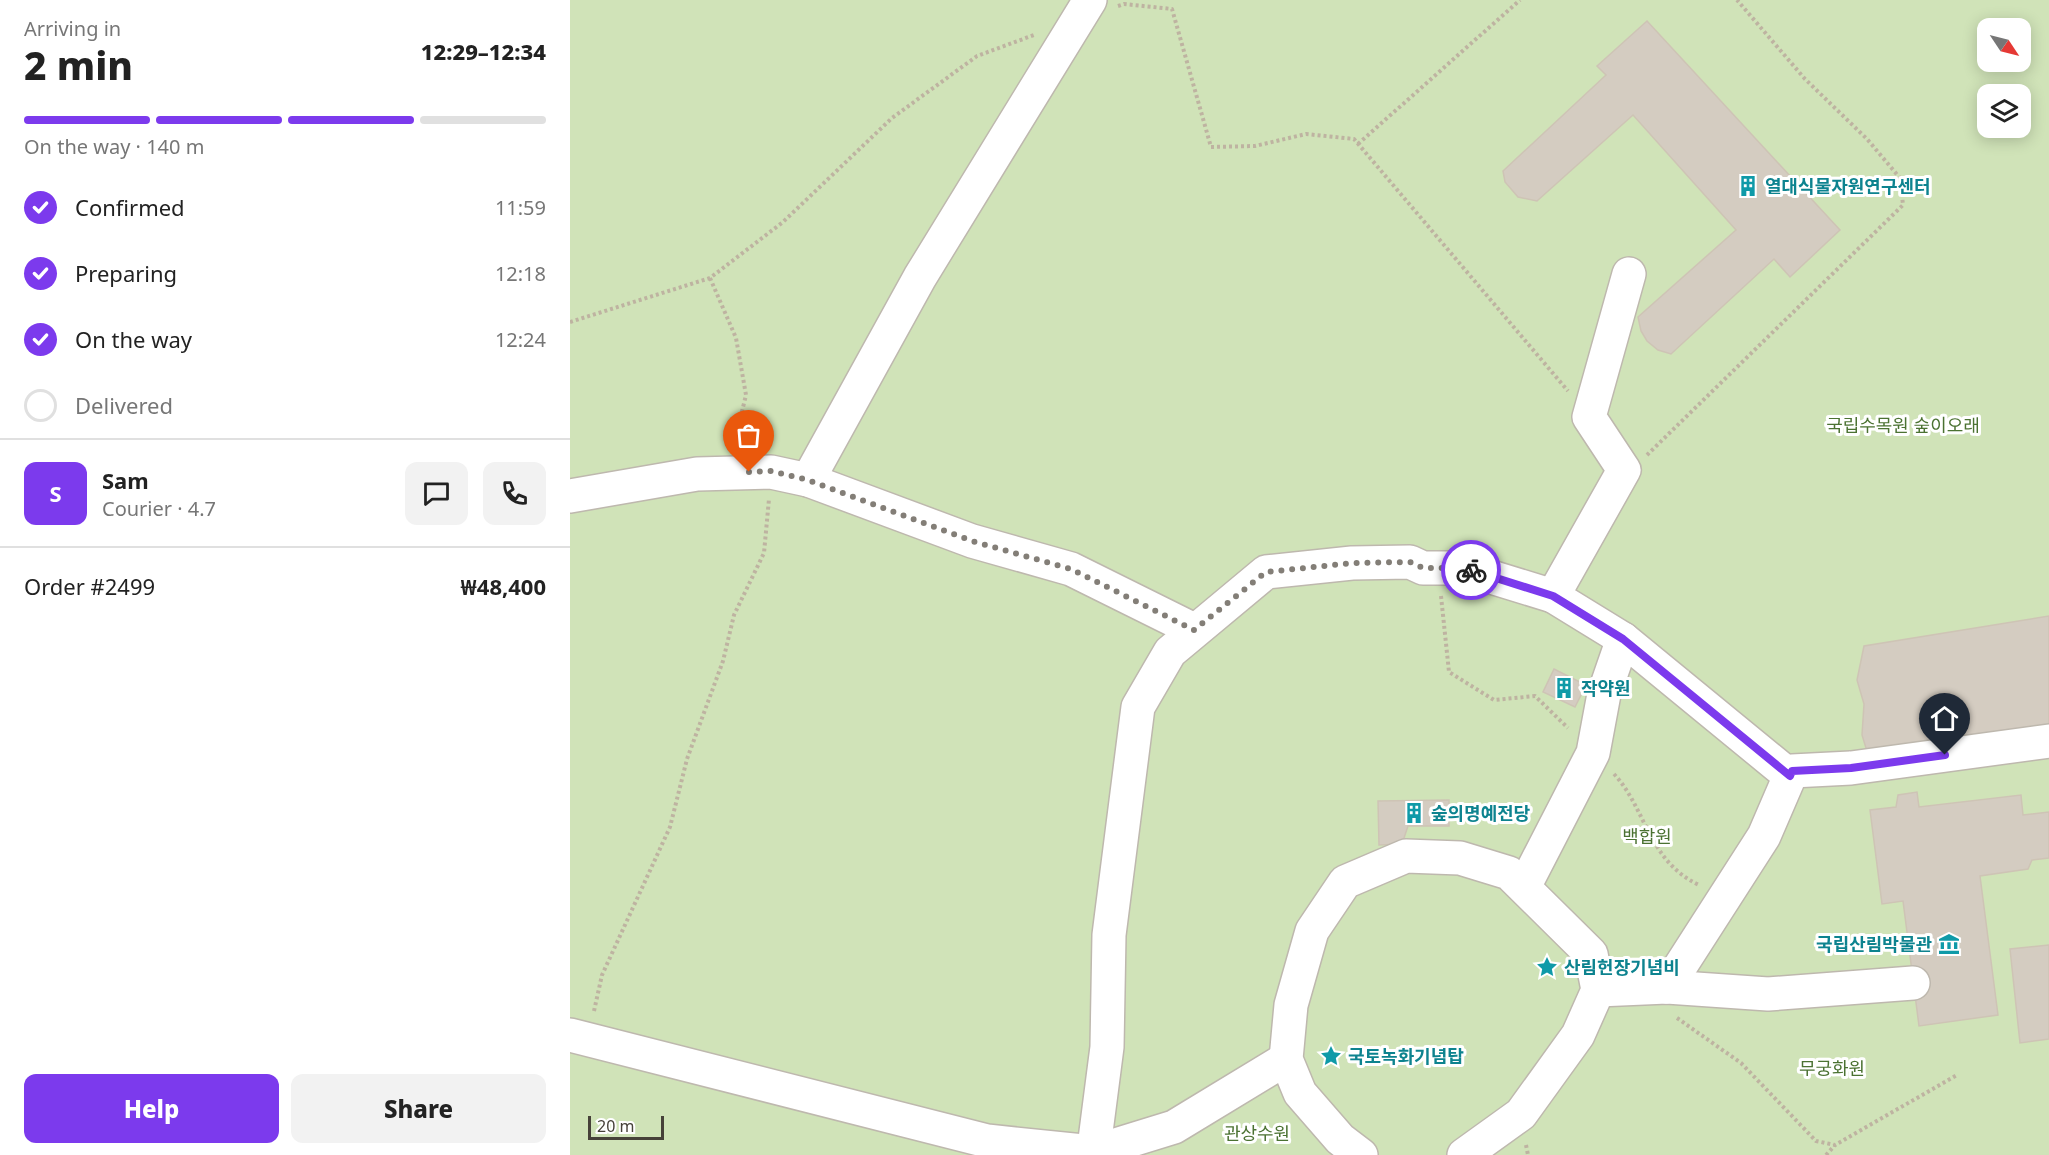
<!DOCTYPE html>
<html lang="en">
<head>
<meta charset="utf-8">
<style>
  body { margin:0; font-family:"Noto Sans","Noto Sans KR",sans-serif; background:#f2f2f2; color:#222; height:100vh; display:flex; flex-direction:column; font-size:22px; white-space:nowrap }
  * { box-sizing:border-box; margin:0 }
  p { font-size:20px; color:#767676 }
  .icon { flex:none; width:33px; height:33px; fill:none; stroke:currentColor; stroke-width:2; stroke-linecap:round; stroke-linejoin:round }
  .map { position:relative; flex:1; overflow:hidden }
  .details { display:flex; flex-direction:column; background:#fff; width:570px }
  .details>* { flex:none }
  .needle { width:39px; rotate:125deg }
  .fabs { position:absolute; left:1407px; top:18px; display:grid; gap:12px }
  .fabs a { display:grid; place-items:center; width:54px; height:54px; border-radius:12px; background:#fff; box-shadow:0 3px 15px #0003; font-size:30px }
  .scale { position:absolute; left:18px; bottom:15px; width:76px; box-sizing:border-box; padding-left:6px; border:3px solid #464139; border-top:0; font-size:16px; line-height:21px; white-space:nowrap; color:#464139; -webkit-text-stroke:4px #fff; paint-order:stroke }
  .pin { position:absolute; display:grid; place-items:center; width:51px; height:51px; color:#fff; margin:-62px -26px; border-radius:50% 50% 50% 0; rotate:-45deg; box-shadow:0 0 6px #0007 }
  .pin .icon { rotate:45deg }
  .courier { position:absolute; display:grid; place-items:center; width:60px; height:60px; margin:-30px; border:4px solid #7c3aed; border-radius:50%; background:#fff; color:#222; box-shadow:0 2px 8px #0007 }
  .head em { font-style:normal; font-weight:800 }
  .head div { display:flex; flex-direction:column-reverse }
  .head { display:flex; align-items:center; justify-content:space-between; height:102px; padding:0 24px }
  h1 { font-size:39px; font-weight:800; line-height:45px }
  .bar { display:grid; grid-template-columns:repeat(4,1fr); gap:9px 6px; align-content:center; height:72px; padding:0 24px }
  .bar i { height:8px; border-radius:4px; background:#e0e0e0 }
  .bar .selected { background:#7c3aed }
  .bar p { grid-column:span 4 }
  .line { display:flex; align-items:center; gap:15px; padding:0 24px; border-top:2px solid #e0e0e0 }
  .line div { flex:1 }
  .round { display:grid; place-items:center; flex:none; width:63px; height:63px; border-radius:12px; background:#f2f2f2 }
  ol { padding:0 24px; list-style:none }
  li { display:flex; align-items:center; gap:18px; height:66px }
  li p { margin-inline-start:auto }
  li .icon { padding:6px; border-radius:50%; background:#7c3aed; color:#fff; stroke-width:4 }
  li:last-child { color:#767676 }
  li i { width:33px; height:33px; border:3px solid #e0e0e0; border-radius:50% }
  .button { display:flex; gap:12px; margin-top:auto; padding:12px 24px }
  .button a { flex:1; height:69px; border-radius:12px; background:#7c3aed; color:#fff; font-size:24px; font-weight:800; line-height:69px; text-align:center }
  .button a+a { background:#f2f2f2; color:#222 }
  main { display:flex; flex:1; min-height:0 }
  .map>svg:first-child { display:block }
  .green { fill:#d0e3b8; fill-rule:evenodd }
  .building { fill:#d4ccc1; stroke:#cec4b5; stroke-width:1.5 }
  .lines { fill:none; stroke-linecap:round; stroke-linejoin:round }
  .minor-casing { stroke:#beb8ae; stroke-width:36 }
  .path { stroke:#beb3a1; stroke-width:4; stroke-dasharray:3 3; stroke-linecap:butt }
  .minor { stroke:#fff; stroke-width:33 }
  .done { stroke:#837e77; stroke-width:6; stroke-dasharray:0 10.8 }
  .route { stroke:#7c3aed; stroke-width:8 }
  .labels { text-anchor:middle; dominant-baseline:central; stroke-width:6; stroke-linejoin:round; paint-order:stroke }
  .culture-label { font-size:18px; font-weight:bold; fill:#0d838f; stroke:#fff; text-anchor:start }
  .park-label { font-size:18px; fill:#4b7232; stroke:#fff }
</style>
</head>
<body>
<main>
<section class="details">
<div class="head"><div><h1>2 min</h1><p>Arriving in</p></div><em>12:29–12:34</em></div>
<div class="bar"><i class="selected"></i><i class="selected"></i><i class="selected"></i><i></i><p>On the way · 140 m</p></div>
<ol>
<li><svg class="icon" aria-label="check" viewBox="0 0 24 24"><path d="M5 12l5 5 9-10"/></svg>Confirmed<p>11:59</p></li>
<li><svg class="icon" aria-label="check" viewBox="0 0 24 24"><path d="M5 12l5 5 9-10"/></svg>Preparing<p>12:18</p></li>
<li><svg class="icon" aria-label="check" viewBox="0 0 24 24"><path d="M5 12l5 5 9-10"/></svg>On the way<p>12:24</p></li>
<li><i></i>Delivered</li>
</ol>
<div class="line" style="height:108px"><b class="round" style="background:#7c3aed;color:#fff">S</b><div><b>Sam</b><p>Courier · 4.7</p></div><a class="round"><svg class="icon" aria-label="chat" viewBox="0 0 24 24"><path d="M4 5h16v11H9l-5 4z"/></svg></a><a class="round"><svg class="icon" aria-label="phone" viewBox="0 0 24 24"><path d="M5 4h4l2 5-3 2q2 4 5 5l2-3 5 2v4C11 20 4 13 5 4z"/></svg></a></div>
<div class="line" style="height:78px"><div>Order #2499</div><b>₩48,400</b></div>
<div class="button"><a>Help</a><a>Share</a></div>
</section>
<div class="map">
<svg width="1479" height="1155" viewBox="0 0 1479 1155">
  <rect width="100%" height="100%" fill="#f3f0ea"/>
  <path class="green" d="M0,0H1479V1155H0ZM1418,28H1450V62H1418ZM1418,94H1450V128H1418Z"/>
  <g class="building">
    <path d="M1077,21L1270,230L1220,277L1204,259L1101,354L1088,350L1077,341L1071,331L1068,317L1166,230L1063,115L967,201L948,197L935,182L933,171L1036,75L1027,66Z"/>
    <path d="M1479,616V728L1299,758L1292,735L1294,704L1287,680L1294,646Z"/>
    <path d="M984,669L1016,685L1005,707L973,692Z"/>
    <path d="M1347,792L1349,807L1451,795L1453,815L1479,812V858L1462,860L1458,869L1410,876L1428,1015L1349,1026L1333,901L1312,904L1300,810L1326,807L1328,795Z"/>
    <path d="M879,800V826H838L832,844L809,845L808,801Z"/>
    <path d="M1479,945V1039L1450,1043L1440,949Z"/>
  </g>
  <g class="lines">
    <defs>
      <g id="minor">
        <path d="M238,480L350,277L520,0"/>
        <path d="M0,496L127,474L201,472L238,480L402,541L501,569L624,630"/>
        <path d="M983,596L1053,639L1220,776"/>
        <path d="M954,887L1023,753L1034,694L1053,639"/>
        <path d="M1097,987L1194,836L1222,771L1281,768L1479,741"/>
        <path d="M1028,990L1097,987L1198,994L1343,983"/>
        <path d="M0,1035L417,1141L523,1152L604,1127L716,1059"/>
        <path d="M523,1155L537,1047L539,935L568,707L600,652L696,572L782,563L840,562L853,568H892L983,596L1054,470L1019,417L1059,274"/>
        <path d="M791,1155L770,1139L730,1093L716,1059L721,1005L742,931L775,882L836,856L890,858L939,873L1021,954L1028,990L1008,1035L951,1114L894,1155"/>
      </g>
    </defs>
    <use href="#minor" class="minor-casing"/>
    <g class="path">
      <path d="M548,6L554,4L602,9L641,147L685,146L736,134L784,139L998,391"/>
      <path d="M788,144L950,0"/>
      <path d="M140,278L166,338L176,395L164,444"/>
      <path d="M0,322L140,278L213,222L322,118L407,56L464,35"/>
      <path d="M1077,455L1333,205L1330,178L1297,139L1235,79L1167,0"/>
      <path d="M871,596L879,672L924,700L965,696L998,728"/>
      <path d="M1044,774C1076,808 1078,861 1129,885"/>
      <path d="M24,1011L32,975L100,827L117,759L153,661L164,615L194,553L199,499"/>
      <path d="M1107,1018L1171,1063L1246,1141L1265,1145L1387,1075"/>
      <path d="M956,1145L958,1155"/>
      <path d="M1256,1155L1265,1145"/>
    </g>
    <use href="#minor" class="minor"/>
  </g>
  <g class="lines">
    <path class="done" d="M179,472L201,471L238,480L402,541L501,569L624,630L696,572L782,563L840,562L853,568H892L901,570"/>
    <path class="route" d="M901,570L983,596L1053,639L1220,776L1222,771L1281,768L1375,755"/>
  </g>
  <defs>
    <symbol id="building-bare" viewBox="-9 -9 18 18"><path d="M-4-6H4V6H1V3H-1V6H-4ZM-2.5-4.3h1.7v1.8h-1.7ZM.8-4.3h1.7v1.8H.8ZM-2.5-1h1.7V.8h-1.7ZM.8-1h1.7V.8H.8Z" fill="#0f9aa8" stroke="#fff" stroke-width="2.5" paint-order="stroke"/></symbol>
    <symbol id="museum-bare" viewBox="-9 -9 18 18"><path d="M0-6L6-3V-2H-6V-3ZM-5-1h2V3h-2ZM-1-1h2V3h-2ZM3-1h2V3H3ZM-6 4H6V6H-6Z" fill="#0f9aa8" stroke="#fff" stroke-width="2.5" paint-order="stroke"/></symbol>
    <symbol id="sight-bare" viewBox="-9 -9 18 18"><path d="M0-6L1.8-2.2L6-1.7L2.9 1.2L3.7 5.4L0 3.3L-3.7 5.4L-2.9 1.2L-6-1.7L-1.8-2.2Z" fill="#0f9aa8" stroke="#fff" stroke-width="2.5" paint-order="stroke"/></symbol>
  </defs>
  <g fill-rule="evenodd">
    <use href="#building-bare" x="1163" y="171" width="30" height="30"/>
    <use href="#building-bare" x="979" y="673" width="30" height="30"/>
    <use href="#building-bare" x="829" y="798" width="30" height="30"/>
    <use href="#museum-bare" x="1364" y="929" width="30" height="30"/>
    <use href="#sight-bare" x="962" y="952" width="30" height="30"/>
    <use href="#sight-bare" x="746" y="1041" width="30" height="30"/>
  </g>
  <g class="labels">
    <g class="culture-label">
      <text x="1195" y="186">열대식물자원연구센터</text>
      <text x="1011" y="688">작약원</text>
      <text x="861" y="813">숲의명예전당</text>
      <text x="1362" y="944" text-anchor="end">국립산림박물관</text>
      <text x="994" y="967">산림헌장기념비</text>
      <text x="778" y="1056">국토녹화기념탑</text>
    </g>
    <g class="park-label">
      <text x="1333" y="425">국립수목원 숲이오래</text>
      <text x="1077" y="836">백합원</text>
      <text x="1262" y="1068">무궁화원</text>
      <text x="687" y="1133">관상수원</text>
    </g>
  </g>
</svg>
<div class="fabs">
<a><svg class="needle" viewBox="-14 -14 28 28"><path d="M0-13l5 13h-10z" fill="#e53935"/><path d="M0 13l5-13h-10z" fill="#767676"/></svg></a>
<a><svg class="icon" aria-label="layers" viewBox="0 0 24 24"><path d="M12 4l9 5-9 5-9-5zM3 14l9 5 9-5"/></svg></a>
</div>
<div class="scale">20 m</div>
<div class="pin" style="left:179px;top:472px;background:#ea580c"><svg class="icon" aria-label="bag" viewBox="0 0 24 24"><path d="M5 8h14l-1 12H6zM9 8a3 3 0 0 1 6 0"/></svg></div>
<div class="pin" style="left:1375px;top:755px;background:#1f2937"><svg class="icon" aria-label="home" viewBox="0 0 24 24"><path d="M3 11l9-7 9 7M6 9v11h12V9"/></svg></div>
<div class="courier" style="left:901px;top:570px"><svg class="icon" aria-label="bike" viewBox="0 0 24 24"><circle cx="6" cy="16" r="4"/><circle cx="18" cy="16" r="4"/><path d="M6 16l4-8h5l3 8M10 8l3 8H6M13 5h3"/></svg></div>
</div>
</main>
</body>
</html>
